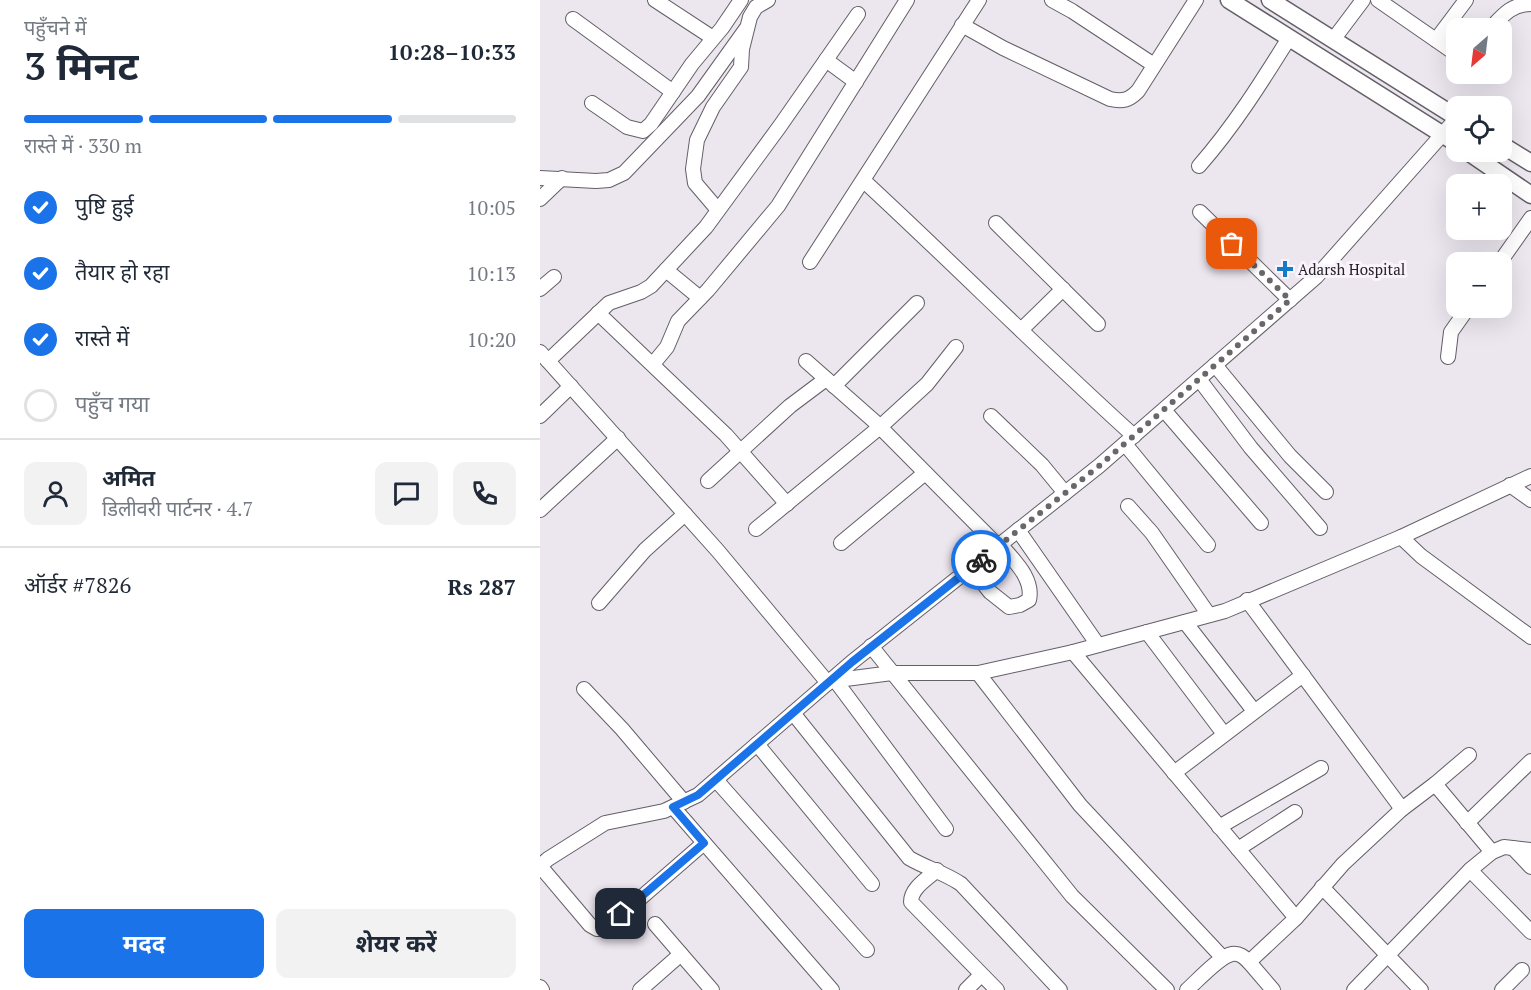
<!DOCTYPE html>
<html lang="hi">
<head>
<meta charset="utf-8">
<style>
  body { margin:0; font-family:"PT Serif","Noto Sans Devanagari",serif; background:#f2f2f3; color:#1f2937; height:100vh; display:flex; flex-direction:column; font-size:22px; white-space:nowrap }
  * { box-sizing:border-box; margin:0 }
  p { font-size:20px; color:#747a83 }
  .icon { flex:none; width:33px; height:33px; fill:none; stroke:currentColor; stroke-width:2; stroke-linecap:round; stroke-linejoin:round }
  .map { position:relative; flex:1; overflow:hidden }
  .drawer { display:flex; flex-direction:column; background:#fff; width:540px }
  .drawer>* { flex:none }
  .needle { width:39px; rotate:208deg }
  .buttons { position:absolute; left:906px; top:18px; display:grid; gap:12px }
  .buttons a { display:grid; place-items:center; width:66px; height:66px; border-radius:12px; background:#fff; box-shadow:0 6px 24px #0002; font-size:30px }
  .pin { position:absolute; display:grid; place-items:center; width:51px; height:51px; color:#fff; margin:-26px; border-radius:12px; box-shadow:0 3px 9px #0006 }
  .courier { position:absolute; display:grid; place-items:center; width:60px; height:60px; margin:-30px; border:4px solid #1a73e8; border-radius:50%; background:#fff; color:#222; box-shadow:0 2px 8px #0007 }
  .headline em { font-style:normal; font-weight:700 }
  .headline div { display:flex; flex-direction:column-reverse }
  .headline { display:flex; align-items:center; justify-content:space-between; height:102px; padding:0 24px }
  h1 { font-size:39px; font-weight:700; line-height:45px }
  .bar { display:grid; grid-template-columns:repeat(4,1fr); gap:9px 6px; align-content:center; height:72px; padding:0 24px }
  .bar i { height:8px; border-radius:4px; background:#e0e1e3 }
  .bar .selected { background:#1a73e8 }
  .bar p { grid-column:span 4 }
  .line { display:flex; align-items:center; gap:15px; padding:0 24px; border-top:2px solid #e0e1e3 }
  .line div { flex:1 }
  .round { display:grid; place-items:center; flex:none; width:63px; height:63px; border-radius:12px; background:#f2f2f3 }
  ol { padding:0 24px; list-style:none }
  li { display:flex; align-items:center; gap:18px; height:66px }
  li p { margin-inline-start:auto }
  li .icon { padding:6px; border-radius:50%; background:#1a73e8; color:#fff; stroke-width:4 }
  li:last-child { color:#747a83 }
  li i { width:33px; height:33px; border:3px solid #e0e1e3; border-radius:50% }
  .action { display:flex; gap:12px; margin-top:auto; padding:12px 24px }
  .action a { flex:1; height:69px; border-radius:12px; background:#1a73e8; color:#fff; font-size:24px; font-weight:700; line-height:69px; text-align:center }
  .action a+a { background:#f2f2f3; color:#1f2937 }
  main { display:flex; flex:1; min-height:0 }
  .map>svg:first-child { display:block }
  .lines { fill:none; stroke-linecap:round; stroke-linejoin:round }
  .minor-casing { stroke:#645e66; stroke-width:16 }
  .major-casing { stroke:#645e66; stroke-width:19 }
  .minor { stroke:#fff; stroke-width:14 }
  .major { stroke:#fff; stroke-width:16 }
  .done { stroke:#6a676c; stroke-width:6; stroke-dasharray:0 10.8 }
  .route { stroke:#1a73e8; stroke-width:8 }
  .poi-dot { fill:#157bc7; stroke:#faf3fd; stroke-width:2 }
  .labels { text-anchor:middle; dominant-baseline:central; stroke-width:6; stroke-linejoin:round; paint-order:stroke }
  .poi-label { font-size:15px; fill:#242225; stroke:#faf3fd; text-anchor:start }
</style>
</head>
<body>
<main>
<section class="drawer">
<div class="headline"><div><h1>3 मिनट</h1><p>पहुँचने में</p></div><em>10:28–10:33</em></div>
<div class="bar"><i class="selected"></i><i class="selected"></i><i class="selected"></i><i></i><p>रास्ते में · 330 m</p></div>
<ol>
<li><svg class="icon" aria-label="check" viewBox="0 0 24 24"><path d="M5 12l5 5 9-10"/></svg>पुष्टि हुई<p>10:05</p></li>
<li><svg class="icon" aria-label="check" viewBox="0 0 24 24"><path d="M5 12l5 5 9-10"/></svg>तैयार हो रहा<p>10:13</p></li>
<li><svg class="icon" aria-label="check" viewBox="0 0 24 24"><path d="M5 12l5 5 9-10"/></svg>रास्ते में<p>10:20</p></li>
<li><i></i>पहुँच गया</li>
</ol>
<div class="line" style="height:108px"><a class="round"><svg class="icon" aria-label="person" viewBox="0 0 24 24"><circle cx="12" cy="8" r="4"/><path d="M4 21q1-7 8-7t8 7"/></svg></a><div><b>अमित</b><p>डिलीवरी पार्टनर · 4.7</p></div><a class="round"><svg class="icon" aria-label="chat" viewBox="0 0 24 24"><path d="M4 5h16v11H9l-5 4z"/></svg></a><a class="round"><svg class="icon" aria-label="phone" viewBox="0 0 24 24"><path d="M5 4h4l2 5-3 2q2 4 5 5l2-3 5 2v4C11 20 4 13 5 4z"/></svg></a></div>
<div class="line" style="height:78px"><div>ऑर्डर #7826</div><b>Rs 287</b></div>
<div class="action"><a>मदद</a><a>शेयर करें</a></div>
</section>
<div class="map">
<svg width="991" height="990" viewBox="0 0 991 990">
  <rect width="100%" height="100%" fill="#ece6ef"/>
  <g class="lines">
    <defs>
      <g id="minor">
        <path d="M115,0L173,38"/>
        <path d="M512,0L532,11L614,65"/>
        <path d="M838,0L916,54"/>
        <path d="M33,19L133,92"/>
        <path d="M422,25L463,48L570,99C583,102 589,100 598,91L656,0"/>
        <path d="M951,28C963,15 972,4 991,4"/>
        <path d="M793,40L823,0"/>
        <path d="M896,40L926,0"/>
        <path d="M286,60L316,82"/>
        <path d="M52,103L87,127L103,131L111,124L152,64L182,28L201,0"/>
        <path d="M659,166C694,126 721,83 749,38"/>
        <path d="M0,178L56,181L69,180L84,173L158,96L206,29"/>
        <path d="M324,181C415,265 502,353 594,436"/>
        <path d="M0,199L22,178"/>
        <path d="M178,210L155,183L153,169L157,140L173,107L201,67L202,49L210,17L216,7L228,0"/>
        <path d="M660,212L750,300"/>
        <path d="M456,223L558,324"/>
        <path d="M270,262L439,0"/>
        <path d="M960,262L991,218"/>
        <path d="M126,270L160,298"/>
        <path d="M0,289L14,277"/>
        <path d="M58,313L186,435L247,504"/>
        <path d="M481,330L523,289"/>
        <path d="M0,352L178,551L288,683"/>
        <path d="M908,357L911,332L928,308"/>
        <path d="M8,361L69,303L101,292L111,286L166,227L240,126L318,14"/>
        <path d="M266,361L334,421L458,546"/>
        <path d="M113,364L127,347L138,321L168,290L238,206L367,0"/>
        <path d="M675,365L750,456L786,492"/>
        <path d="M659,379L711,448L780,528"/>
        <path d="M294,386L377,303"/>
        <path d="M624,410L721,523"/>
        <path d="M0,416L31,386"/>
        <path d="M451,416L502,465L525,493"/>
        <path d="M585,444L668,545"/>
        <path d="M991,476L861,537L881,556L991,637"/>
        <path d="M168,481L250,406L286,379"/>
        <path d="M970,485L991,500"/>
        <path d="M588,506L612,533L669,615"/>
        <path d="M0,510L78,438"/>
        <path d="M216,529L340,427L387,384L416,347"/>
        <path d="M478,530L558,645"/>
        <path d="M301,543L385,473"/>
        <path d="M431,568L450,592L469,607L480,605L489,600C494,578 473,560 460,544"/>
        <path d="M707,600L862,809L895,784L952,852L930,870L991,932"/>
        <path d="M59,603L105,550L145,514"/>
        <path d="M645,622L714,711"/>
        <path d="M607,632L684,734"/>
        <path d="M331,646L532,896L627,990"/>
        <path d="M438,673L533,652"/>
        <path d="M295,680L406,829"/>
        <path d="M290,681L352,673H438L540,805L683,958"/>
        <path d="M44,689L82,729L144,802"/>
        <path d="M253,713L369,858C388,869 403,872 421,884L520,990"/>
        <path d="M217,744L332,884"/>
        <path d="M634,773L763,675"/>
        <path d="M176,780L327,950"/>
        <path d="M895,784L929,755"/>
        <path d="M133,807L292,990"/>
        <path d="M927,823L991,761"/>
        <path d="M679,827L781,768"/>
        <path d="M973,848L991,867"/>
        <path d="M698,849L755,812"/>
        <path d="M952,852L964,847L991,850"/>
        <path d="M0,866L8,859L65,823L124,811L158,795L312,662L559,466L776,277L916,119"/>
        <path d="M0,866L50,925L57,929H65L164,843"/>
        <path d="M397,870C387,879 371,888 371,902L457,990"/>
        <path d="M782,887L881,990"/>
        <path d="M756,918L803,864L862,809"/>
        <path d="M115,924L172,990"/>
        <path d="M709,962L733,990"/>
        <path d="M0,987L2,990"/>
        <path d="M100,990L141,954"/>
        <path d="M426,990L441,975"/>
        <path d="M647,990C657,981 680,956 692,954C700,953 704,957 709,962L756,918L533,652L685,611L861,537"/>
        <path d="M814,990L930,870"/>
        <path d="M962,990L982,970"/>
      </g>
      <g id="major">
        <path d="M689,0L916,143"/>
        <path d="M730,0L916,117"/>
        <path d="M962,145L991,163"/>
        <path d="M928,152L991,195"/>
      </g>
    </defs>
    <use href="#minor" class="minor-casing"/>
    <use href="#major" class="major-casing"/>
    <use href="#minor" class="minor"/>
    <use href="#major" class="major"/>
  </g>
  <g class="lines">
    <path class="done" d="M441,560L559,466L750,300L692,244"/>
    <path class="route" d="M81,914L164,843L133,807L158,795L312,662L441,560"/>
  </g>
  <path class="poi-dot" d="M742 260h6v6h6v6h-6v6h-6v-6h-6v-6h6z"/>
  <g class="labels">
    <g class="poi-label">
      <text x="758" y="269">Adarsh Hospital</text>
    </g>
  </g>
</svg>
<div class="buttons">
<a><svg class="needle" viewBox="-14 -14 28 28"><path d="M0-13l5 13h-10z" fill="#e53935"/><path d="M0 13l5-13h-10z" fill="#747a83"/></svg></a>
<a><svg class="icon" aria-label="locate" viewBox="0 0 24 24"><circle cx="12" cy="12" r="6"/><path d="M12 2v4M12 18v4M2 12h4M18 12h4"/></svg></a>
<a>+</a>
<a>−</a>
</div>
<div class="pin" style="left:692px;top:244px;background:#ea580c"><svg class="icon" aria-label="bag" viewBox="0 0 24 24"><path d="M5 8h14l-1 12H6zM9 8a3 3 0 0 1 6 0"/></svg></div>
<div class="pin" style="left:81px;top:914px;background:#1f2937"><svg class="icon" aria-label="home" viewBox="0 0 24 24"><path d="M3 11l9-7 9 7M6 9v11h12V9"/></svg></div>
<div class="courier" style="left:441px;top:560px"><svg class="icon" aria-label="bike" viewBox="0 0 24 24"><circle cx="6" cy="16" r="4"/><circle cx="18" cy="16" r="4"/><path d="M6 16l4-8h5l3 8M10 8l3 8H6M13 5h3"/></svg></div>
</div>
</main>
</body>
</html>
